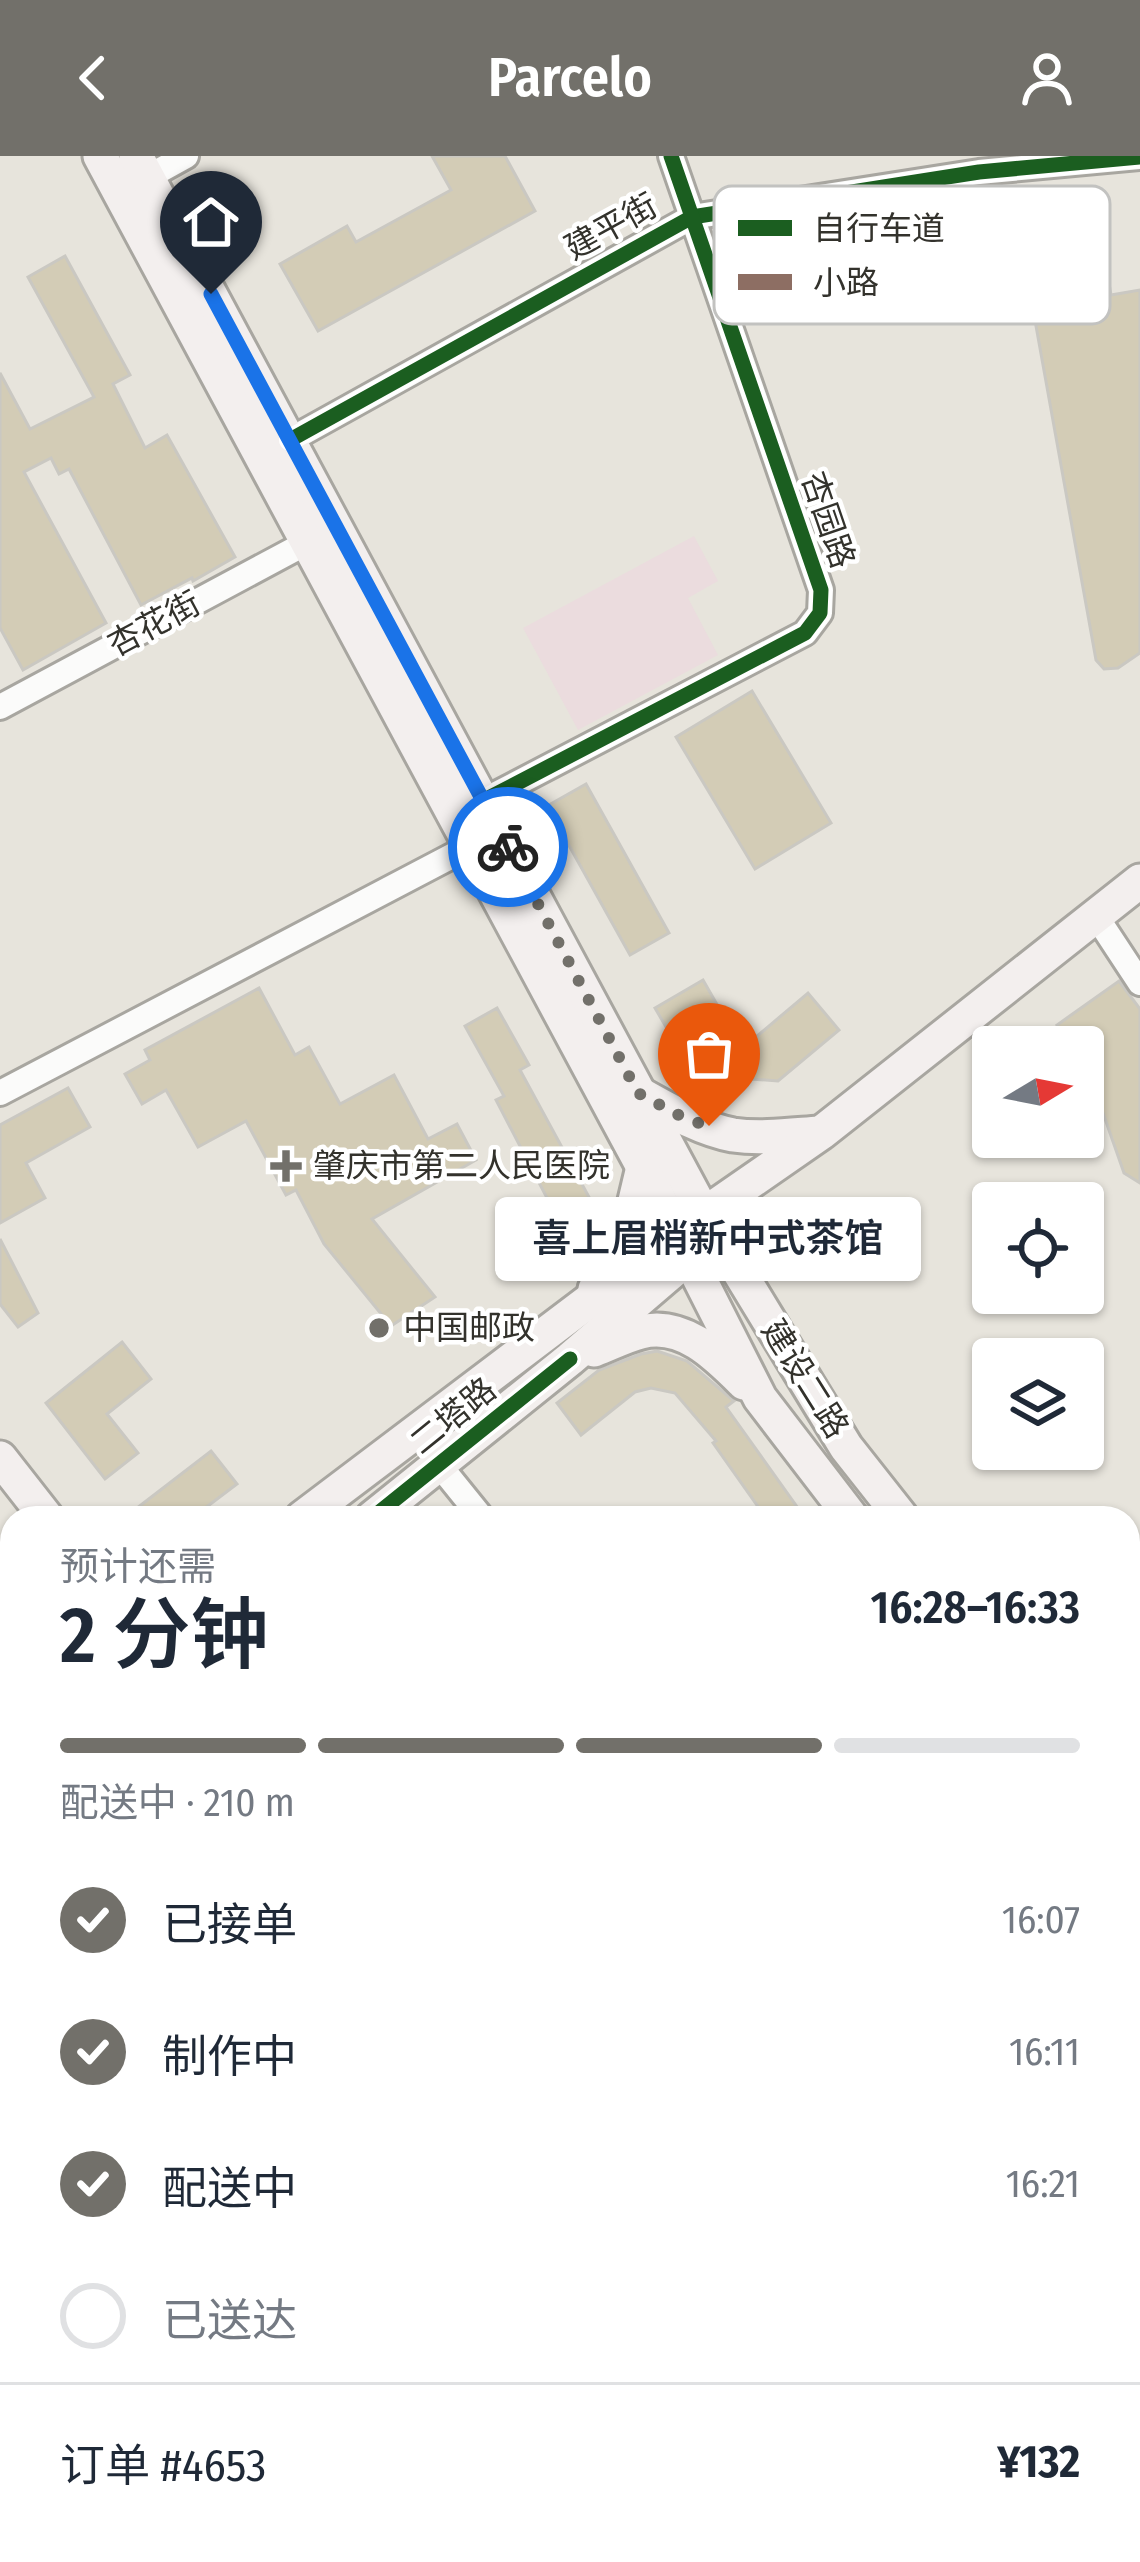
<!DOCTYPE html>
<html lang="zh">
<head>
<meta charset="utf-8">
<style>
  body { margin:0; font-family:"Fira Sans Condensed","Noto Sans SC",sans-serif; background:#f6f6f7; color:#1f2937; height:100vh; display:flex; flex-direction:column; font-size:45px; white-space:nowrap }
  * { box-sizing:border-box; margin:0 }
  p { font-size:39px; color:#747a83 }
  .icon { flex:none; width:66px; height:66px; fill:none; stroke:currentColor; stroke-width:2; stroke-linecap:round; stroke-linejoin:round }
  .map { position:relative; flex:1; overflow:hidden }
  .panel { position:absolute; left:0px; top:1350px; width:1140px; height:1056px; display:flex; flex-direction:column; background:#fff; border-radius:36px 36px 0 0; box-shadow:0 3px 9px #0004 }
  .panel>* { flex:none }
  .needle { width:78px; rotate:80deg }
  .fabs { position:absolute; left:972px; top:870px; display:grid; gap:24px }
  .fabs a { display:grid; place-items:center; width:132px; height:132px; border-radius:12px; background:#fff; box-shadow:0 3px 9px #0004; font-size:60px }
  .pin { position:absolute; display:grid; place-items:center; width:102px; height:102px; color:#fff; margin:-123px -51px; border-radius:50% 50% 50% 0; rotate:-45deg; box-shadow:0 0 12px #0007 }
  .pin .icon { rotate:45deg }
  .courier { position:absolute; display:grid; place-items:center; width:120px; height:120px; margin:-60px; border:9px solid #1a73e8; border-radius:50%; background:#fff; color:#222; box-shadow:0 3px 15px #0007 }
  .bubble { position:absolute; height:84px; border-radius:12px; background:#fff; box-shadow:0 3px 9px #0004; font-size:39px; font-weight:600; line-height:84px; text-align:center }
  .head em { font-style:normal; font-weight:600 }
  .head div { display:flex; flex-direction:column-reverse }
  .head { display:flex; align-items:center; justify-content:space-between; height:204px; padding:0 60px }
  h1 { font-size:78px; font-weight:600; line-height:90px }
  .bar { display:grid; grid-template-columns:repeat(4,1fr); gap:18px 12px; align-content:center; height:144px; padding:0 60px }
  .bar i { height:15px; border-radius:9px; background:#e0e1e3 }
  .bar .selected { background:#72706a }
  .bar p { grid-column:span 4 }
  .line { display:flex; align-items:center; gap:30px; padding:0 60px; border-top:3px solid #e0e1e3 }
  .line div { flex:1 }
  ol { padding:0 60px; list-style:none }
  li { display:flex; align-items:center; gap:36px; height:132px }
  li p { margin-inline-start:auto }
  li .icon { padding:12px; border-radius:50%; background:#72706a; color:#fff; stroke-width:4 }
  li:last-child { color:#747a83 }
  li i { width:66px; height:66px; border:6px solid #e0e1e3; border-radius:50% }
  header { display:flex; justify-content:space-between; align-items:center; height:156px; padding:0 60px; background:#72706a; color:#fff; font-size:54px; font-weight:600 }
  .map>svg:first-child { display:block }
  .industrial { fill:#ebdcde }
  .building { fill:#d3ccb6; stroke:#cac8c2; stroke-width:3 }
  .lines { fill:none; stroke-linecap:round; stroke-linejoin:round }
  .street-casing { stroke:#a8a6a0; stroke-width:30 }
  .secondary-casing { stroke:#a8a6a0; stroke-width:39 }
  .street { stroke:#fbfbfa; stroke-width:24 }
  .secondary { stroke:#f3efee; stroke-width:33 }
  .quiet { stroke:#8d6e63; stroke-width:12; stroke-dasharray:24 12; stroke-linecap:butt }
  .cycleway-casing { stroke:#fff; stroke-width:22 }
  .cycleway { stroke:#1b5e20; stroke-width:15 }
  .done { stroke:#72706a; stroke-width:12; stroke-dasharray:0 21.6 }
  .route { stroke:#1a73e8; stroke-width:15 }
  .poi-dot { fill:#72706a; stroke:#fff; stroke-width:4.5 }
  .labels { text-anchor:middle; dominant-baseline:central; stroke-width:9; stroke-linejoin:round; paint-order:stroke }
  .street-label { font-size:33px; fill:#33322c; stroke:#fff }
  .poi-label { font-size:33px; fill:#33322c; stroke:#fff; text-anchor:start }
  .key { fill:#fff; stroke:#c2c2c0; stroke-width:3 }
  .key-label { font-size:33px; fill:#33322c }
</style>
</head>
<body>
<header><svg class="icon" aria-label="back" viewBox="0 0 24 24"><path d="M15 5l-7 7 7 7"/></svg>Parcelo<svg class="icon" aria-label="person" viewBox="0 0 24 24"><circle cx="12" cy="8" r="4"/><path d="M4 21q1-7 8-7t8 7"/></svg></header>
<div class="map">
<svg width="1140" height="2406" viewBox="0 0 1140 2406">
  <rect width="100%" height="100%" fill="#e7e4dc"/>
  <path class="industrial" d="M694,380L718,425L688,442L718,499L578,574L523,472Z"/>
  <g class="building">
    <path d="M432,0H505L535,55L318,175L280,108L347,70L356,86L451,34Z"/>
    <path d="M1094,39L1111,139L1140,134V497L1118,512L1104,513L1096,504L1015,53Z"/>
    <path d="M65,100L130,219L113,228L145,292L167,279L235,401L193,425L192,422L141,449L69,313L59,318L51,302L24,316L106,467L23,514L0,472V217L30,273L94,241L28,121Z"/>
    <path d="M752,535L831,667L755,713L676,581Z"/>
    <path d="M586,628L669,777L630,799L547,650Z"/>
    <path d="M703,824L735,880L756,881L808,837L839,874L778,925L694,919L655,852Z"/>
    <path d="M1119,825L1140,853V1027L1124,1017L1083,900V891H1072L1057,869Z"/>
    <path d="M259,832L295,899L309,891L340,948L394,919L428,983L457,968L476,1004L372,1063L435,1141L391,1170L324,1088L296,1034L286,1039L246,965L198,991L166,934L142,948L125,918L150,904L145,894Z"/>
    <path d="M497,852L529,909L520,914L596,1054L600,1079L581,1104L560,1123L536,1092L559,1065L496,944L504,940L465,870Z"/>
    <path d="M68,932L90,971L26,1007L45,1042L0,1067V969Z"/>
    <path d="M0,1083L38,1157L18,1171L0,1148Z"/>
    <path d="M122,1186L151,1223L107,1258L138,1297L105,1323L46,1247Z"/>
    <path d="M657,1195L687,1205L734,1245L726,1251L805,1362H766L713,1287L716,1285L675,1237L651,1232L635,1236L581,1279L557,1247L599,1214L641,1198Z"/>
    <path d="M211,1295L237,1328L192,1362H124Z"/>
  </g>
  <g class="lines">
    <defs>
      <g id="street">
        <path d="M148,21L186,0"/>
        <path d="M290,284L692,61L979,16L1140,1"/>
        <path d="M0,551L308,386"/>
        <path d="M483,645L805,477L820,457L821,434L671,0"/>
        <path d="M1096,760L1140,827"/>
        <path d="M0,937L469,691"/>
        <path d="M440,1310L482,1362"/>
        <path d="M1128,1887L1140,1879"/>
        <path d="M1128,2092L1140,2083"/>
        <path d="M1128,2236L1140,2252"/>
        <path d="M837,2394L846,2406"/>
        <path d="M1128,2406L1140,2396"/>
      </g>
      <g id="secondary">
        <path d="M100,0L643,1011L760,1242L852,1362"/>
        <path d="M136,0L704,1058L846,1291L902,1362"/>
        <path d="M638,937C667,953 700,973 733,979C761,983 791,979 819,977"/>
        <path d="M595,1133L629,1070L643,1011"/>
        <path d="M594,1194C610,1188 625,1180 641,1176C683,1165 717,1200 744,1227"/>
        <path d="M0,1302L47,1362"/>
        <path d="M302,1362L704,1058L821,977L1140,725"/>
        <path d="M372,1362L570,1203L703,1089"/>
        <path d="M0,1598L12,1588"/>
        <path d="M0,1648L12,1639"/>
        <path d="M1128,1649L1140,1664"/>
        <path d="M1128,1723L1140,1739"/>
      </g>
    </defs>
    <use href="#street" class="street-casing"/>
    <use href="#secondary" class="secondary-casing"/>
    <use href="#street" class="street"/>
    <use href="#secondary" class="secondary"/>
    <path class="quiet" d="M1128,2406L1140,2396"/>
    <defs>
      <g id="cycleway">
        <path d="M290,284L692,61L979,16L1140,1"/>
        <path d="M483,645L805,477L820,457L821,434L671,0"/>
        <path d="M372,1362L570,1203"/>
      </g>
    </defs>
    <use href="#cycleway" class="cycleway-casing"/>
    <use href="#cycleway" class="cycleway"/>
  </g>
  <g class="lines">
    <path class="done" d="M508,691L638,937L686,963L709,970"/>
    <path class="route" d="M211,138L508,691"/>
  </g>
  <g class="poi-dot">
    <path d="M280 992h12v12h12v12h-12v12h-12v-12h-12v-12h12z"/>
    <circle cx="379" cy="1172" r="12"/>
  </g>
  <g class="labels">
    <g class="street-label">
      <text transform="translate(611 71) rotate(-29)">建平街</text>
      <text transform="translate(828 364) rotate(71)">杏园路</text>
      <text transform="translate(154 468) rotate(-28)">杏花街</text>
      <text transform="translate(805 1223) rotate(58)">建设二路</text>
      <text transform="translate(453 1260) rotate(-39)">二塔路</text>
    </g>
    <g class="poi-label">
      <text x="313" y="1010">肇庆市第二人民医院</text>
      <text x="403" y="1172">中国邮政</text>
    </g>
  </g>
  <rect x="714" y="30" width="396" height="138" rx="18" class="key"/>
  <rect x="738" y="64" width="54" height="16" fill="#1b5e20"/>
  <rect x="738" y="118" width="54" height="16" fill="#8d6e63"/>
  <g class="key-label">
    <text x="813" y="84">自行车道</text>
    <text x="813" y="138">小路</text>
  </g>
</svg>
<div class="fabs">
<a><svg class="needle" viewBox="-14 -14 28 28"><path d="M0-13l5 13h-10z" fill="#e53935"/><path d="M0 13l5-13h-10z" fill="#747a83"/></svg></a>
<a><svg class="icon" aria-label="locate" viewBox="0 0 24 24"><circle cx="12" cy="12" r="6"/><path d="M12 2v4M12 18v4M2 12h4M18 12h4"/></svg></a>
<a><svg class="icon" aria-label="layers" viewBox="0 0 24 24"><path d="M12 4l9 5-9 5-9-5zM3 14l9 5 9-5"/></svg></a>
</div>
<div class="pin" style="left:709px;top:970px;background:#ea580c"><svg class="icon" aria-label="bag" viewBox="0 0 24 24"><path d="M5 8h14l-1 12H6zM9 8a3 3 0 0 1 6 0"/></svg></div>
<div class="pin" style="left:211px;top:138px;background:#1f2937"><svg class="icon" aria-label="home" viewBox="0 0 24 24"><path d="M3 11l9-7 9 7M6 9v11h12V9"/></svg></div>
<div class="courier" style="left:508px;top:691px"><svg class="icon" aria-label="bike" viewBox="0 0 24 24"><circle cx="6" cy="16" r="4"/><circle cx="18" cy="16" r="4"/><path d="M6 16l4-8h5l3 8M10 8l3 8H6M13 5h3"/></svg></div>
<div class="bubble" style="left:495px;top:1041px;width:426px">喜上眉梢新中式茶馆</div>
<section class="panel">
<div class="head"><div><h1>2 分钟</h1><p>预计还需</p></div><em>16:28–16:33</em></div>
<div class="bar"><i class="selected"></i><i class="selected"></i><i class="selected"></i><i></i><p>配送中 · 210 m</p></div>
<ol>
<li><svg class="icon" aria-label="check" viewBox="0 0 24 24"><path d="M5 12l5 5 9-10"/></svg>已接单<p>16:07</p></li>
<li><svg class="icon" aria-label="check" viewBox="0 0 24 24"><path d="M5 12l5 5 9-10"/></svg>制作中<p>16:11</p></li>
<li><svg class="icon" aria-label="check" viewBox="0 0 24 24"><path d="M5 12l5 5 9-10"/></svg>配送中<p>16:21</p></li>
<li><i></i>已送达</li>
</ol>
<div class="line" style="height:156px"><div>订单 #4653</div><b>¥132</b></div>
</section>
</div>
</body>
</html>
